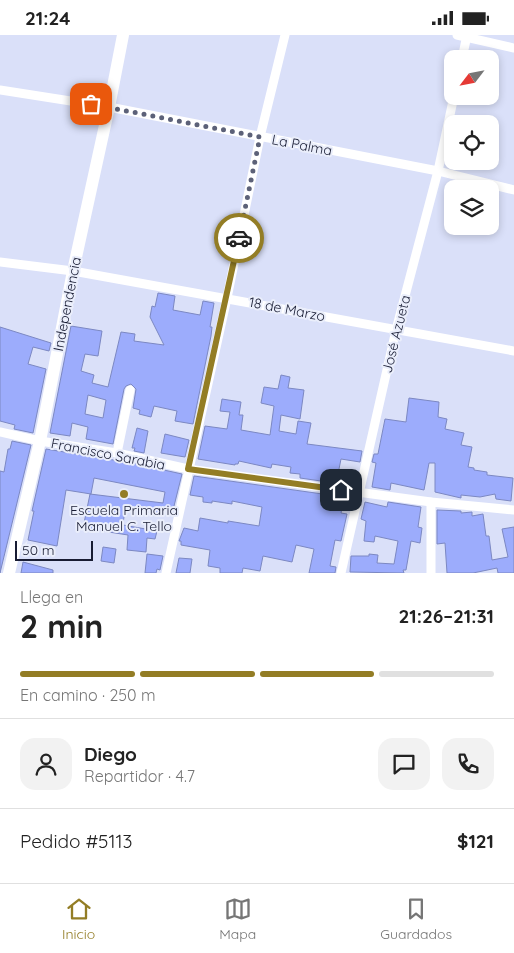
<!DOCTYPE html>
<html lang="es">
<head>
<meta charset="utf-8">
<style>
  body { margin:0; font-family:Quicksand,sans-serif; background:#f2f2f2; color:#222; height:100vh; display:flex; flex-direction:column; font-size:19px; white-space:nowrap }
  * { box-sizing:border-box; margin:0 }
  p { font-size:16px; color:#767676 }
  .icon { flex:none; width:28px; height:28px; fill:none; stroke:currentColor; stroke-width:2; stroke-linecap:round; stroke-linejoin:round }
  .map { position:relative; height:538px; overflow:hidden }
  .drawer { display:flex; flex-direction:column; background:#fff; flex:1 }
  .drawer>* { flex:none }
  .needle { width:32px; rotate:238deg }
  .controls { position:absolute; left:444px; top:15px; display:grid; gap:10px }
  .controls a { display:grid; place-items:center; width:55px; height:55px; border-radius:10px; background:#fff; box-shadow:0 2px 8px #0003; font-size:25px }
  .scale { position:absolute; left:15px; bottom:12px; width:78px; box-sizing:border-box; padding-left:5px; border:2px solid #181c33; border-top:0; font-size:14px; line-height:18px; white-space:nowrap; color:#181c33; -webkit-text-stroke:4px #eaeefb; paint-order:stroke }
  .pin { position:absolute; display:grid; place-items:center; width:42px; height:42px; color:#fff; margin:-21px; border-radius:10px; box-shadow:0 2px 8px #0006 }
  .courier { position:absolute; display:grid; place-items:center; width:50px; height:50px; margin:-25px; border:4px solid #937d25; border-radius:50%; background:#fff; color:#222; box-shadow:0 1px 6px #0007 }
  .headline em { font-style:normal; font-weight:800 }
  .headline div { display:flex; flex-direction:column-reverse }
  .headline { display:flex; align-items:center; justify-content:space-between; height:85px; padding:0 20px }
  h1 { font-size:32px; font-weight:800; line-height:38px }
  .bar { display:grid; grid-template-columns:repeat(4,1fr); gap:8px 5px; align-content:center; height:60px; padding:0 20px }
  .bar i { height:6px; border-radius:4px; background:#e0e0e0 }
  .bar .current { background:#937d25 }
  .bar p { grid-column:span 4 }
  .line { display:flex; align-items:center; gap:12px; padding:0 20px; border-top:1px solid #e0e0e0 }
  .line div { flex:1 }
  .round { display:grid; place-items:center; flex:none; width:52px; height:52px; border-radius:15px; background:#f2f2f2 }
  .status { display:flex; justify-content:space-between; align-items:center; height:35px; padding:0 25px; background:#fff; direction:ltr }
  .status svg { height:14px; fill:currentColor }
  .tabs { display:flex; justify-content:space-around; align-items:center; height:70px; border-top:1px solid #e0e0e0; background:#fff; font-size:14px; color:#767676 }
  .tabs a { display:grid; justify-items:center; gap:2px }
  .tabs .current { color:#937d25 }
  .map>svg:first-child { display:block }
  .building { fill:#9cacfc; stroke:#7c88c2; fill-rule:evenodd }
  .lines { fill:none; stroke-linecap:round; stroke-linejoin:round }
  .street { stroke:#fff; stroke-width:9 }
  .secondary { stroke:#fff; stroke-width:12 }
  .done { stroke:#5c6178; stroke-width:5; stroke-dasharray:0 9 }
  .route { stroke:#937d25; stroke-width:6 }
  .poi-dot { fill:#937d25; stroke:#eaeefb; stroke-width:2 }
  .labels { text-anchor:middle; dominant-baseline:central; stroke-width:4; stroke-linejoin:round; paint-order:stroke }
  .street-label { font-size:14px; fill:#181c33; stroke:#eaeefb }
  .poi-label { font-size:14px; fill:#181c33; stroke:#eaeefb }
</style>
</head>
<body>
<div class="status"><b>21:24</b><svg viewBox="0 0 49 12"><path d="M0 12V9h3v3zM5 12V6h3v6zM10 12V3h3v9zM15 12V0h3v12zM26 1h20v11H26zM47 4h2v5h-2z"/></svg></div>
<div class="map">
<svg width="514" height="538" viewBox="0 0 514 538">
  <rect width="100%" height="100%" fill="#dae0f9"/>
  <g class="building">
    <path d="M158,258L175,261L173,275L200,280L203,266L214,268L210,292H212L211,301L193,389L175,386L177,376L154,371L151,382L139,379L140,375L133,373L136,354L131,349L126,351L124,354L113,409L86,404L88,392L72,388L70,401L50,398L71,291L102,296L98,321L85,319L81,336L94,340L92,348L108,352L121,297L135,299L134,306L164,310L150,282L152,271L155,272ZM88,360L106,365L103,383L85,379Z"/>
    <path d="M0,292L51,308L49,316L33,312L28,329L46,334L33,398L14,394L15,390L0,386Z"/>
    <path d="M281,340L290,342L288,353L304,355L300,384L281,380L279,396L296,399L298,386L311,388L307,409L362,416L360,427L341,424L337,444H336L335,448L300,443V439L290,438L291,432L272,429L271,433L239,426L238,429H235V430L198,424L205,391L227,394L230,377L220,376L222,364L241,367L239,380H243L241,395L270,400L274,371L261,368L264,352L278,354Z"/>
    <path d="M409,363L439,367L438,382L447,384L445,394L464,398L461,410L472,412L468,432L474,433V435L487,437V440L513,443L511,466L496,464L495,459L480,462L461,460V463L435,457V428H429L424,455L391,448L390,455L372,452L376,428L372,427L374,419H378L385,384L406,387Z"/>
    <path d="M137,393L148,396L144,418L134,416L135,413H132Z"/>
    <path d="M165,399L189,405L185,422L161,418Z"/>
    <path d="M12,406L31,410L0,538V436L4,437L8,414H10Z"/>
    <path d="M46,414L132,428L182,439L173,475L164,473L162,480L125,473L123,490L157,496L155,504L147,503L146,517L127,515L128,500L83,493L90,459L163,468L165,457L94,443L91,459L66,455L57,511L28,505L34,476H32Z"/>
    <path d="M194,441L344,462L341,478L347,479L341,506L335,505L330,531L336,532L335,538H309L314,514L296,510L292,527L263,521L260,536L243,533L242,538H220V533L208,531L210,515L181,510V506H179L184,493L198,496L200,483L228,488V486L259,491L262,472L232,466V469L212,466V468L203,467V462L190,460Z"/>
    <path d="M365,467L387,472L388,467L421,472L418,492L422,493L420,508L411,506L406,535H403L404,538L350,537L351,521H369V519L378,520L377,528L394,529L398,506L375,501L374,507L364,506L366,486L361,484Z"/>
    <path d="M437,475L461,476V478L472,477V481L483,479L486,501H489L492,525L508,522L502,494L514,492V538H498L497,533L473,538H447L445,508L437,509Z"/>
    <path d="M103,512L116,514L114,528L101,526Z"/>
    <path d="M147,519L163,521L160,535L157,534L156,538H145Z"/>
    <path d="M179,523L192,524L190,538H176Z"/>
    <path d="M23,527L53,535V538H21Z"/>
  </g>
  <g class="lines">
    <g class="street">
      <path d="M457,0L514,13"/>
      <path d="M462,24L467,0"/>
      <path d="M0,55L109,72L438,136L514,155"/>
      <path d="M0,227L73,236L514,316"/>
      <path d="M0,397L40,406L117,418L188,434L431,467L514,475"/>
      <path d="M117,418L130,355"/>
      <path d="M431,467V538"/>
      <path d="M166,538L227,263L260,102L285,0"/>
      <path d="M341,538L396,295L438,136L454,61"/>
    </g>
    <path class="secondary" d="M9,538L40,406L73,236L109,72L123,0"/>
  </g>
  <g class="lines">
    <path class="done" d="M91,69L260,102L239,203"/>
    <path class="route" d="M239,203L188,434L341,455"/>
  </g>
  <circle class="poi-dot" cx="124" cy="459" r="5"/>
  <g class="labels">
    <g class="street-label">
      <text transform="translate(302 110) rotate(11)">La Palma</text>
      <text transform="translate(67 269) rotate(-79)">Independencia</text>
      <text transform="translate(287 274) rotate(11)">18 de Marzo</text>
      <text transform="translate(396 299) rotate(-76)">José Azueta</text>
      <text transform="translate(108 419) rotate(11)">Francisco Sarabia</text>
    </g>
    <g class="poi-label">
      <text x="124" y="475">Escuela Primaria<tspan x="124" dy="16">Manuel C. Tello</tspan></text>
    </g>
  </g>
</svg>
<div class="controls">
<a><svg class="needle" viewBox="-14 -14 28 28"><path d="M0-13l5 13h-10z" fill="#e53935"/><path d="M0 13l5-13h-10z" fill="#767676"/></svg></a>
<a><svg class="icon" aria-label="locate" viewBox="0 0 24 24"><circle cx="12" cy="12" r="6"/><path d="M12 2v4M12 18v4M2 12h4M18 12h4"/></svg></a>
<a><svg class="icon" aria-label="layers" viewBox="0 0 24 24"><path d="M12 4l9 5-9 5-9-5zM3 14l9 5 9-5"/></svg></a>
</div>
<div class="scale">50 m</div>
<div class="pin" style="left:91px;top:69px;background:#ea580c"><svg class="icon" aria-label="bag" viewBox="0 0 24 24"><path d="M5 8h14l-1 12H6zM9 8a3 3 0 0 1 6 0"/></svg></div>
<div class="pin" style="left:341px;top:455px;background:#1f2937"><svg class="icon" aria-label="home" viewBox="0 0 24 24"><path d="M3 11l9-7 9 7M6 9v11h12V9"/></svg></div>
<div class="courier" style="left:239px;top:203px"><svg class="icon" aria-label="car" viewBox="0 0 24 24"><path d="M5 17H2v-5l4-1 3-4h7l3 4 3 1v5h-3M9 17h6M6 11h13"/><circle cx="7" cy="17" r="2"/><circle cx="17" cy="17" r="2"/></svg></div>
</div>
<section class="drawer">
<div class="headline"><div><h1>2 min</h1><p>Llega en</p></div><em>21:26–21:31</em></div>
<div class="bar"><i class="current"></i><i class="current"></i><i class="current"></i><i></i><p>En camino · 250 m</p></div>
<div class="line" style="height:90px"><a class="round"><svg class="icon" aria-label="person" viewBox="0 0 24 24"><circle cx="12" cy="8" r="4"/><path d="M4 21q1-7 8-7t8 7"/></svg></a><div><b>Diego</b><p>Repartidor · 4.7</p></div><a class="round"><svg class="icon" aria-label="chat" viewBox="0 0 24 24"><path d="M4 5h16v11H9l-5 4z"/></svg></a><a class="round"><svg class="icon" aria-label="phone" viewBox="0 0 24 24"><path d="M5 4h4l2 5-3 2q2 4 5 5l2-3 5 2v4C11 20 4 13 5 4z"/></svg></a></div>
<div class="line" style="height:65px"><div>Pedido #5113</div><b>$121</b></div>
</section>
<nav class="tabs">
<a class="current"><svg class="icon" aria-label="home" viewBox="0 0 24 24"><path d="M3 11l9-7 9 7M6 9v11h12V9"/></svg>Inicio</a>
<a><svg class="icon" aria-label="map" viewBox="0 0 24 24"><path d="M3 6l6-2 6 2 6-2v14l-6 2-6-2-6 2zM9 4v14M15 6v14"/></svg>Mapa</a>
<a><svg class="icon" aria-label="saved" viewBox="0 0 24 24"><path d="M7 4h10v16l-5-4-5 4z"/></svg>Guardados</a>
</nav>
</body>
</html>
